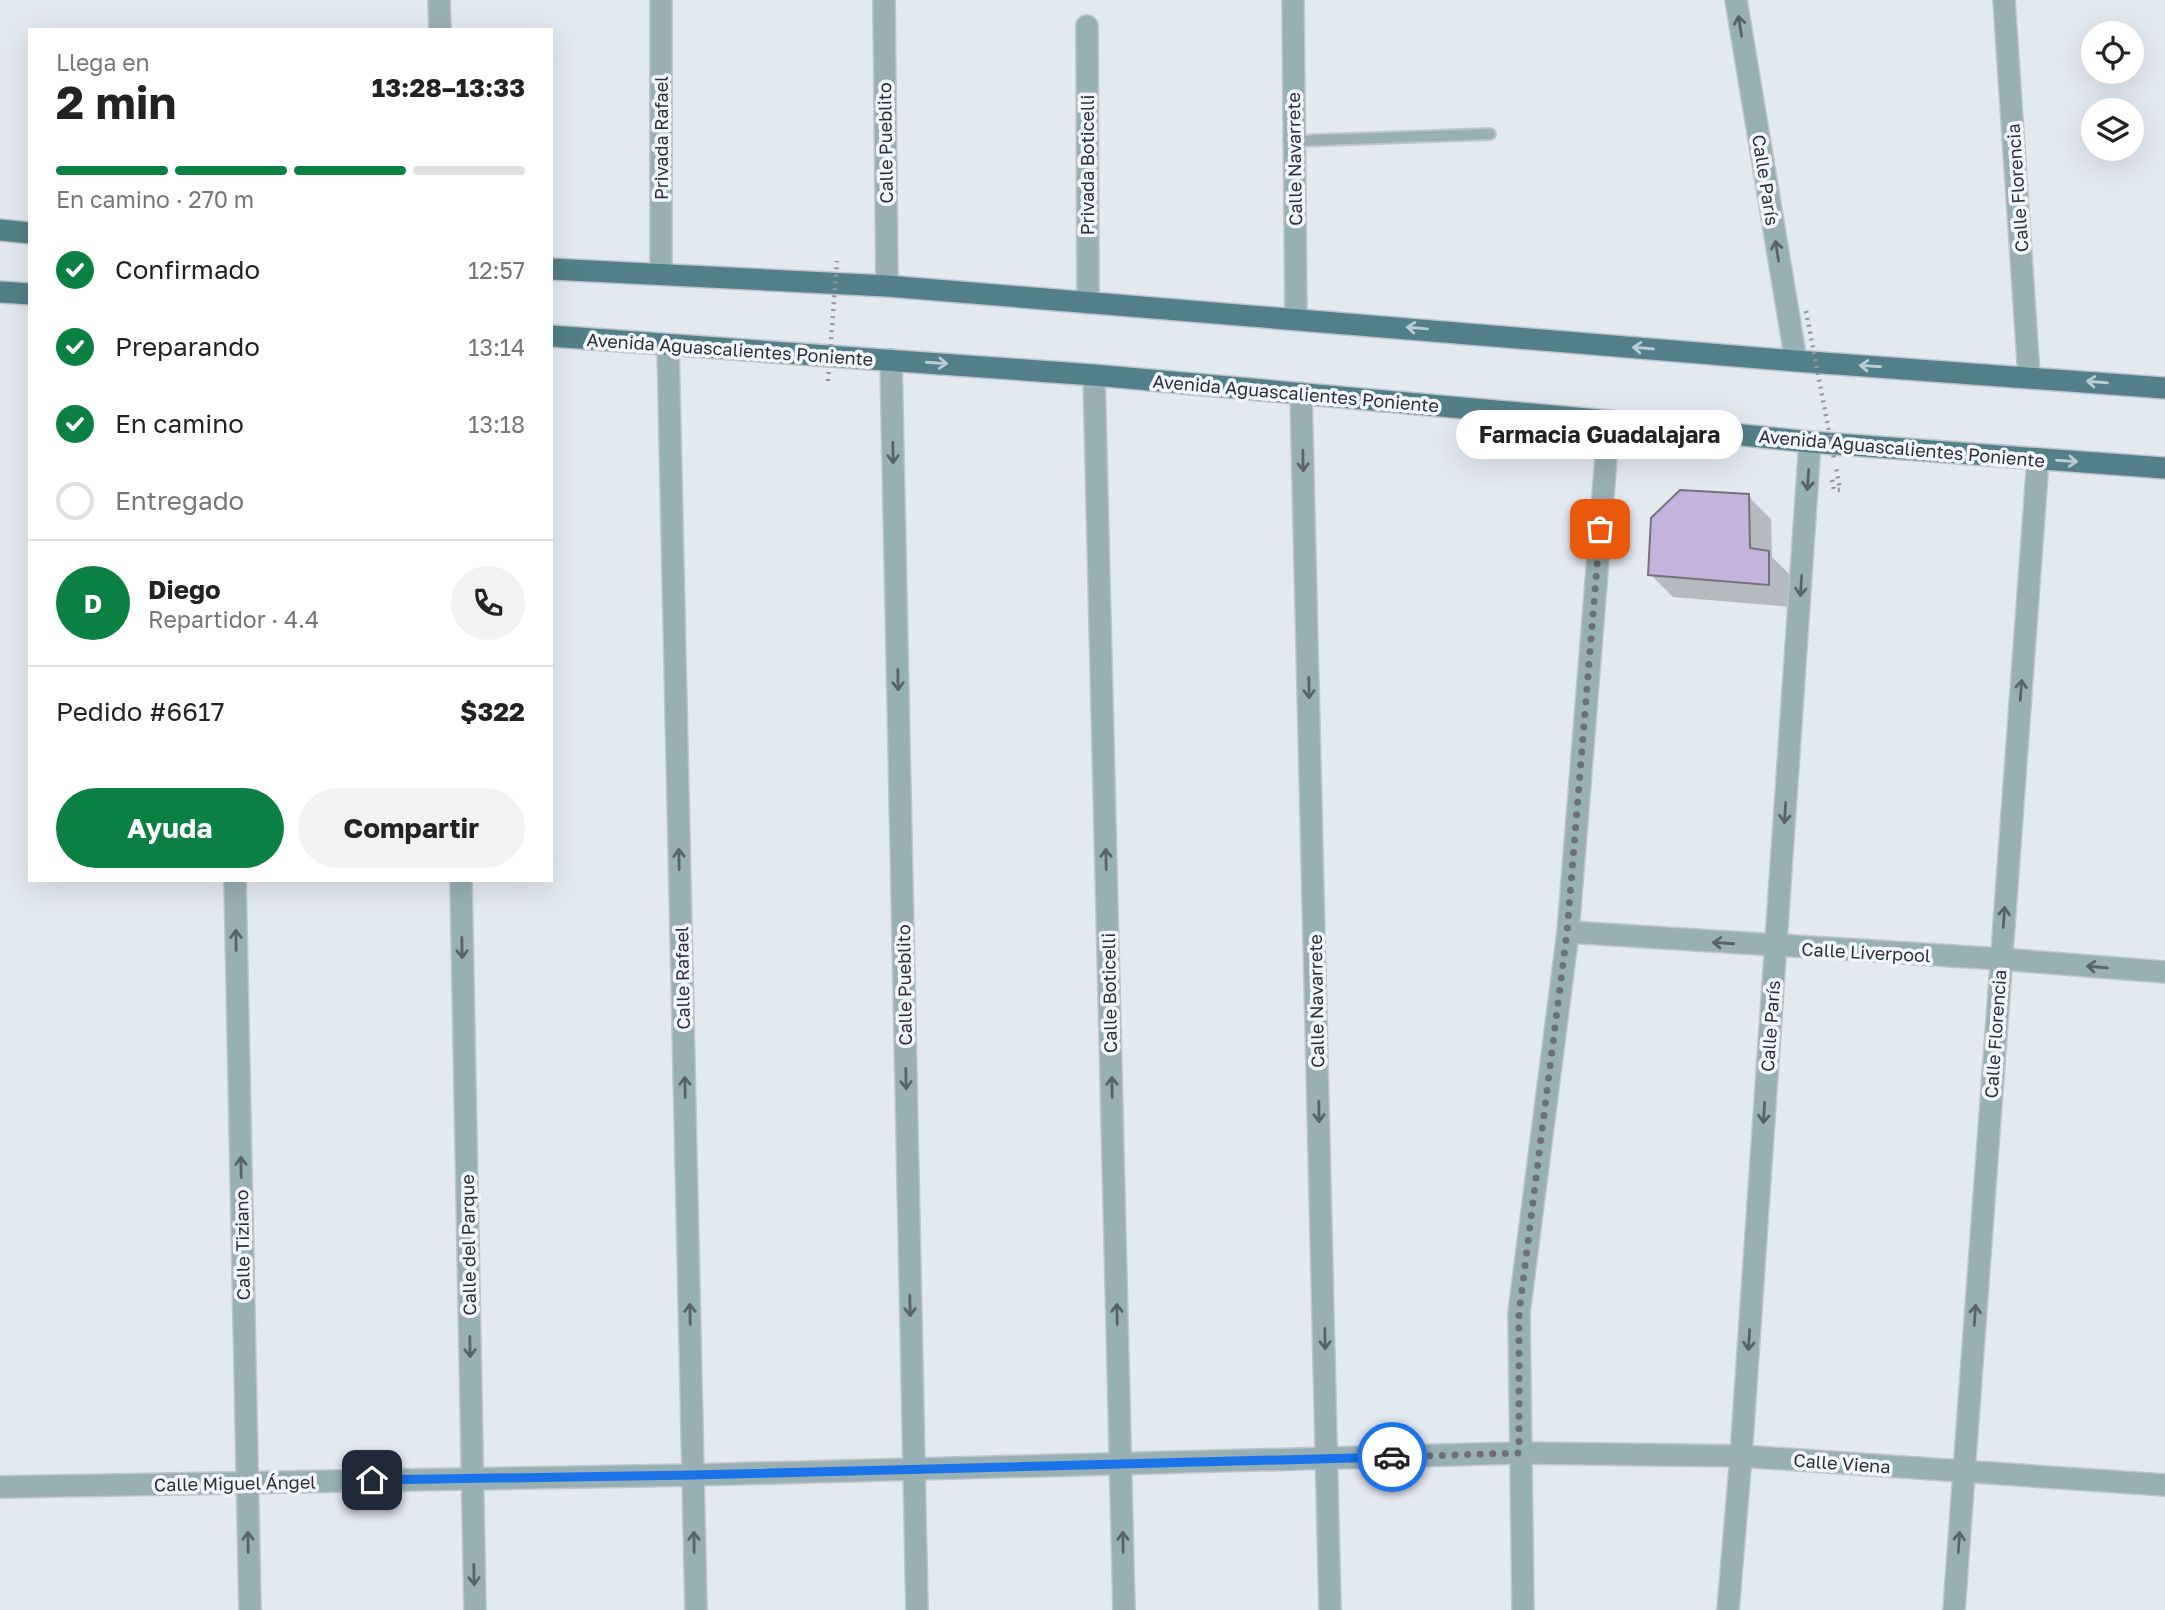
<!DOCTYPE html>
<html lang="es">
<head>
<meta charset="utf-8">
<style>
  body { margin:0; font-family:"Golos Text",sans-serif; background:#f2f2f2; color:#222; height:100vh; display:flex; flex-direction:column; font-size:26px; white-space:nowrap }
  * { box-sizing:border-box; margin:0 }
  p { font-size:23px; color:#767676 }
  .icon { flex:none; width:38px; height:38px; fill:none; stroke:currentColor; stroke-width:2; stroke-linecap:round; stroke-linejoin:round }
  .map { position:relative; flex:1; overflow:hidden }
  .panel { position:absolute; left:28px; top:28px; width:525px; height:854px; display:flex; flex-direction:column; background:#fff; border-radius:0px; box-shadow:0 7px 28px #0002 }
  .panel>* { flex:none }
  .buttons { position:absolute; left:2081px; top:21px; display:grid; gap:14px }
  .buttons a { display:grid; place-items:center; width:63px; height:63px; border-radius:50%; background:#fff; box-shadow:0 7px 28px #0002; font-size:35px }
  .pin { position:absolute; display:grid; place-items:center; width:60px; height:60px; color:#fff; margin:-30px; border-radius:14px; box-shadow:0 4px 10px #0006 }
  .courier { position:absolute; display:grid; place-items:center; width:70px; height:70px; margin:-35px; border:5px solid #1a73e8; border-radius:50%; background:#fff; color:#222; box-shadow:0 2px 9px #0007 }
  .bubble { position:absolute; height:49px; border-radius:24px; background:#fff; box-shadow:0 7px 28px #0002; font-size:23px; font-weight:700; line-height:49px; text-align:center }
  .summary em { font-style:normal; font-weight:700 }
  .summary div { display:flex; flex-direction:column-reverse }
  .summary { display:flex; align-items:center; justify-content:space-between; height:119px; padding:0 28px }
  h1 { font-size:46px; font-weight:700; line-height:52px }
  .bar { display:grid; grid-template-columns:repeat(4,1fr); gap:10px 7px; align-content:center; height:84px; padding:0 28px }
  .bar i { height:9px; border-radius:5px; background:#e0e0e0 }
  .bar .selected { background:#0b8043 }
  .bar p { grid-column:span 4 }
  .line { display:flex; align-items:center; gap:18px; padding:0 28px; border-top:2px solid #e0e0e0 }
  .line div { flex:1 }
  .round { display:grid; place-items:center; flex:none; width:74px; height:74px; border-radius:37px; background:#f2f2f2 }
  ol { padding:0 28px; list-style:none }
  li { display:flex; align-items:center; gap:21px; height:77px }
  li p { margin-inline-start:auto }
  li .icon { padding:7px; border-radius:50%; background:#0b8043; color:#fff; stroke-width:4 }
  li:last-child { color:#767676 }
  li i { width:38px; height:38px; border:4px solid #e0e0e0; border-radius:50% }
  .cta { display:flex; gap:14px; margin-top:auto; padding:14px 28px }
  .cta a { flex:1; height:80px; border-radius:42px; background:#0b8043; color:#fff; font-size:28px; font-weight:700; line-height:80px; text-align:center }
  .cta a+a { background:#f2f2f2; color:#222 }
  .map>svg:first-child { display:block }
  .shadow { fill:#0003 }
  .building { fill:#c4b3dc; stroke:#757279; stroke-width:2 }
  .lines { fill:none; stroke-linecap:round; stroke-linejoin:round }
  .service-casing { stroke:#bfc4cb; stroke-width:14 }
  .minor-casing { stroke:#bfc4cb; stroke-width:24 }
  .tertiary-casing { stroke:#bfc4cb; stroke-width:24 }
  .primary-casing { stroke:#bfc4cb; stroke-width:24 }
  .path { stroke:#94989e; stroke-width:4.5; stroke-dasharray:2 5; stroke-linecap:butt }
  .service { stroke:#98b0b4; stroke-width:10 }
  .minor { stroke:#98b0b4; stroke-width:21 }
  .tertiary { stroke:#98b0b4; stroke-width:21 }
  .primary { stroke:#538088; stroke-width:21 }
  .path-bridge { stroke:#94989e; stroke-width:4.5; stroke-dasharray:2 5; stroke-linecap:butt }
  .oneway { stroke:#586367 }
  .oneway2 { stroke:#bacdd5 }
  .done { stroke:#6d7176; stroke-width:7; stroke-dasharray:0 12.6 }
  .route { stroke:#1a73e8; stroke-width:9 }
  .labels { text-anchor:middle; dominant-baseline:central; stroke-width:7; stroke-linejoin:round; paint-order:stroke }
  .street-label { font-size:18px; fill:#2e3033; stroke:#f1f6fe }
</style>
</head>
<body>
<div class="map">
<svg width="2165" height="1610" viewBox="0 0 2165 1610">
  <rect width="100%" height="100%" fill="#e3e9f1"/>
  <path class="shadow" d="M1748,496L1771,519L1772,557L1791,576V607L1673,597L1650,574Z"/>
  <path class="building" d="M1680,490L1749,494L1750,548L1769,551V585L1648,575L1651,518Z"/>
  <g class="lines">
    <defs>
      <path id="service" d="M1294,141L1490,134"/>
      <g id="minor">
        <path d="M439,0L440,30"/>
        <path d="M884,0L887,286"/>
        <path d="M1293,0L1296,318"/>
        <path d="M2004,0L2029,376"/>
        <path d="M661,2V273"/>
        <path d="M1087,26L1088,303"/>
        <path d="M668,345L696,1610"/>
        <path d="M891,360L917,1610"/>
        <path d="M1094,375L1124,1610"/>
        <path d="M1301,393L1330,1610"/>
        <path d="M235,880L250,1610"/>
        <path d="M461,880L475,1610"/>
        <path d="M1568,932L2001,959L2165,972"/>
        <path d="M0,1487L693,1475L1519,1453L1741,1456L2165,1485"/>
        <path d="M1523,1610L1519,1313L1568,932L1609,421"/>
        <path d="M1954,1610L2038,459"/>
      </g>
      <g id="tertiary">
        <path d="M1736,0L1796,361"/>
        <path d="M1728,1610L1741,1456L1810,442"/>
      </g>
      <g id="primary">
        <path d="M0,230L30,233"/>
        <path d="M551,269L887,286L1796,361L2165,388"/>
        <path d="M0,292L30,294"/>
        <path d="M551,336L1094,375L1609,421L1810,442L2165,468"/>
      </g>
    </defs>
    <use href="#service" class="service-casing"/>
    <use href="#minor" class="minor-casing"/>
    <use href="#tertiary" class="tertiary-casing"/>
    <use href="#primary" class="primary-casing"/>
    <path class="path" d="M1832,480L1834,490H1840L1836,466"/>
    <use href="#service" class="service"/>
    <use href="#minor" class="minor"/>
    <use href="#tertiary" class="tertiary"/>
    <use href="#primary" class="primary"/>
    <g class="path-bridge">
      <path d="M1806,311L1834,458"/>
      <path d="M828,381L837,261"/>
    </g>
  </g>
  <defs><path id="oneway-shaft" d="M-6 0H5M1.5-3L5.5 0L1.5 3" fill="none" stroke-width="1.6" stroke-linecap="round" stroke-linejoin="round" transform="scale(1.75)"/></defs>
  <g class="oneway">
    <use href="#oneway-shaft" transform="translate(1740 26) rotate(-99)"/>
    <use href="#oneway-shaft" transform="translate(1777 251) rotate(-99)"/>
    <use href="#oneway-shaft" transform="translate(893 453) rotate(89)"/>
    <use href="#oneway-shaft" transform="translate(1303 461) rotate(89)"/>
    <use href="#oneway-shaft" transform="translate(1808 480) rotate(94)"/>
    <use href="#oneway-shaft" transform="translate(1801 586) rotate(94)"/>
    <use href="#oneway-shaft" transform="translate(898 680) rotate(89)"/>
    <use href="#oneway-shaft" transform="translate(1309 688) rotate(89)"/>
    <use href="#oneway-shaft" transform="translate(2021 690) rotate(-86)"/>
    <use href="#oneway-shaft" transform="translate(1785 813) rotate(94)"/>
    <use href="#oneway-shaft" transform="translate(679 859) rotate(-91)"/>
    <use href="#oneway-shaft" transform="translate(1106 859) rotate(-91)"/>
    <use href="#oneway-shaft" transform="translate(2004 917) rotate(-86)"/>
    <use href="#oneway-shaft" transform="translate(236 940) rotate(-91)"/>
    <use href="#oneway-shaft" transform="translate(1723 943) rotate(-176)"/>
    <use href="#oneway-shaft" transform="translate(462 948) rotate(89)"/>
    <use href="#oneway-shaft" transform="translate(2097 967) rotate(-175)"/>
    <use href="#oneway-shaft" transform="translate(906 1079) rotate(89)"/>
    <use href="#oneway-shaft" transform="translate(685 1087) rotate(-91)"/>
    <use href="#oneway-shaft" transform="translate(1112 1087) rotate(-91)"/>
    <use href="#oneway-shaft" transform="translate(1319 1112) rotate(89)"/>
    <use href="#oneway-shaft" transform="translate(1764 1113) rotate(94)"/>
    <use href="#oneway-shaft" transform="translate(241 1167) rotate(-91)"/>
    <use href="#oneway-shaft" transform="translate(910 1306) rotate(89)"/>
    <use href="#oneway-shaft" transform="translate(690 1314) rotate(-91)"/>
    <use href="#oneway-shaft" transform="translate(1117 1314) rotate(-91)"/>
    <use href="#oneway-shaft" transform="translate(1975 1315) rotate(-86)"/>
    <use href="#oneway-shaft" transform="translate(1325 1339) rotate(89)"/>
    <use href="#oneway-shaft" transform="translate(1749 1340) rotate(94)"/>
    <use href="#oneway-shaft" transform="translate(470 1347) rotate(89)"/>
    <use href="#oneway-shaft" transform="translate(248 1542) rotate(-91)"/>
    <use href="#oneway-shaft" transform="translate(694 1542) rotate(-91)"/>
    <use href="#oneway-shaft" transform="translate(1123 1542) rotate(-91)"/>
    <use href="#oneway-shaft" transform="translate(1959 1542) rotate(-86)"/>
    <use href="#oneway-shaft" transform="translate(474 1575) rotate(89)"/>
  </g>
  <g class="oneway2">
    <use href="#oneway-shaft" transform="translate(1417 328) rotate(-175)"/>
    <use href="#oneway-shaft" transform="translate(1643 348) rotate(-175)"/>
    <use href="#oneway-shaft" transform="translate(937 363) rotate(4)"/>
    <use href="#oneway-shaft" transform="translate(1870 366) rotate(-176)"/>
    <use href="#oneway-shaft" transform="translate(2097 382) rotate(-175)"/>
    <use href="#oneway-shaft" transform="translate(2067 461) rotate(4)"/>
  </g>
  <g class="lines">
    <path class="done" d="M1392,1457L1519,1453V1313L1567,932L1600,529"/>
    <path class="route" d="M372,1480L693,1475L1392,1457"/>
  </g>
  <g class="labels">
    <g class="street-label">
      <text transform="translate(661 138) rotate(-90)">Privada Rafael</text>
      <text transform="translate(885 143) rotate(-91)">Calle Pueblito</text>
      <text transform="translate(1294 159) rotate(-91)">Calle Navarrete</text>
      <text transform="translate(1087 165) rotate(-90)">Privada Boticelli</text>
      <text transform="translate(1766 180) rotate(81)">Calle París</text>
      <text transform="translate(2017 188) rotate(-94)">Calle Florencia</text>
      <text transform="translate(730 349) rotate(4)">Avenida Aguascalientes Poniente</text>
      <text transform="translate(1296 393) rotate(5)">Avenida Aguascalientes Poniente</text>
      <text transform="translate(1902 448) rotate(5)">Avenida Aguascalientes Poniente</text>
      <text transform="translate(1866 952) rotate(3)">Calle Liverpool</text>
      <text transform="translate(682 978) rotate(-91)">Calle Rafael</text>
      <text transform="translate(904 985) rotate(-91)">Calle Pueblito</text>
      <text transform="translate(1109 993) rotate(-91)">Calle Boticelli</text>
      <text transform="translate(1316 1001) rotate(-91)">Calle Navarrete</text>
      <text transform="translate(1770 1026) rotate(-86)">Calle París</text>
      <text transform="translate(1995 1034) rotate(-86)">Calle Florencia</text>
      <text transform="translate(242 1245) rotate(-91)">Calle Tiziano</text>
      <text transform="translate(468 1245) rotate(-91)">Calle del Parque</text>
      <text transform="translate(1842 1463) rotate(4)">Calle Viena</text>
      <text transform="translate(235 1483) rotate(-1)">Calle Miguel Ángel</text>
    </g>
  </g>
</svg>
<div class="buttons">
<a><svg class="icon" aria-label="locate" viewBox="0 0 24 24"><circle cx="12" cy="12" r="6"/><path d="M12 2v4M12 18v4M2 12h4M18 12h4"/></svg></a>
<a><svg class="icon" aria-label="layers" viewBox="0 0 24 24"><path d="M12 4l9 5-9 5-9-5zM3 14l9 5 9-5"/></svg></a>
</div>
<div class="pin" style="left:1600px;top:529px;background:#ea580c"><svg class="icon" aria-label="bag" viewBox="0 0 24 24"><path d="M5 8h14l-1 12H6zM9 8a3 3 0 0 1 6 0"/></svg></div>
<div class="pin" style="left:372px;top:1480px;background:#1f2937"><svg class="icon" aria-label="home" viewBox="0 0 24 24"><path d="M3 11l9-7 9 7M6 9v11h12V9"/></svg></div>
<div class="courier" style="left:1392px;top:1457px"><svg class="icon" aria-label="car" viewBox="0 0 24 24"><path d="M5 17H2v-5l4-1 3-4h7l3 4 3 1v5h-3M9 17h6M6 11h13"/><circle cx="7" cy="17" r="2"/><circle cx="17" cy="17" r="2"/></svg></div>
<div class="bubble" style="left:1456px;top:410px;width:287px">Farmacia Guadalajara</div>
<section class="panel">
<div class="summary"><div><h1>2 min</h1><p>Llega en</p></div><em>13:28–13:33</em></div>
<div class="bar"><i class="selected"></i><i class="selected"></i><i class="selected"></i><i></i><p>En camino · 270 m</p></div>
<ol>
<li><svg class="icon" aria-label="check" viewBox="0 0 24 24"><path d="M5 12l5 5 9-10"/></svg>Confirmado<p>12:57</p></li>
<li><svg class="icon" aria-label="check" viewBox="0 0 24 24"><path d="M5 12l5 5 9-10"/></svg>Preparando<p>13:14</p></li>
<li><svg class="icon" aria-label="check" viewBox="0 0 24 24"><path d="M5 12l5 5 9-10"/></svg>En camino<p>13:18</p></li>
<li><i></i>Entregado</li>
</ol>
<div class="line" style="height:126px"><b class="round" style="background:#0b8043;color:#fff">D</b><div><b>Diego</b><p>Repartidor · 4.4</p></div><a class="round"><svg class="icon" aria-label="phone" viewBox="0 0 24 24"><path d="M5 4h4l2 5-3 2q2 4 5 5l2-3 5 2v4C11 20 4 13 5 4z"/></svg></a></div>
<div class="line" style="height:91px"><div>Pedido #6617</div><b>$322</b></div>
<div class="cta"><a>Ayuda</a><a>Compartir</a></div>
</section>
</div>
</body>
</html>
